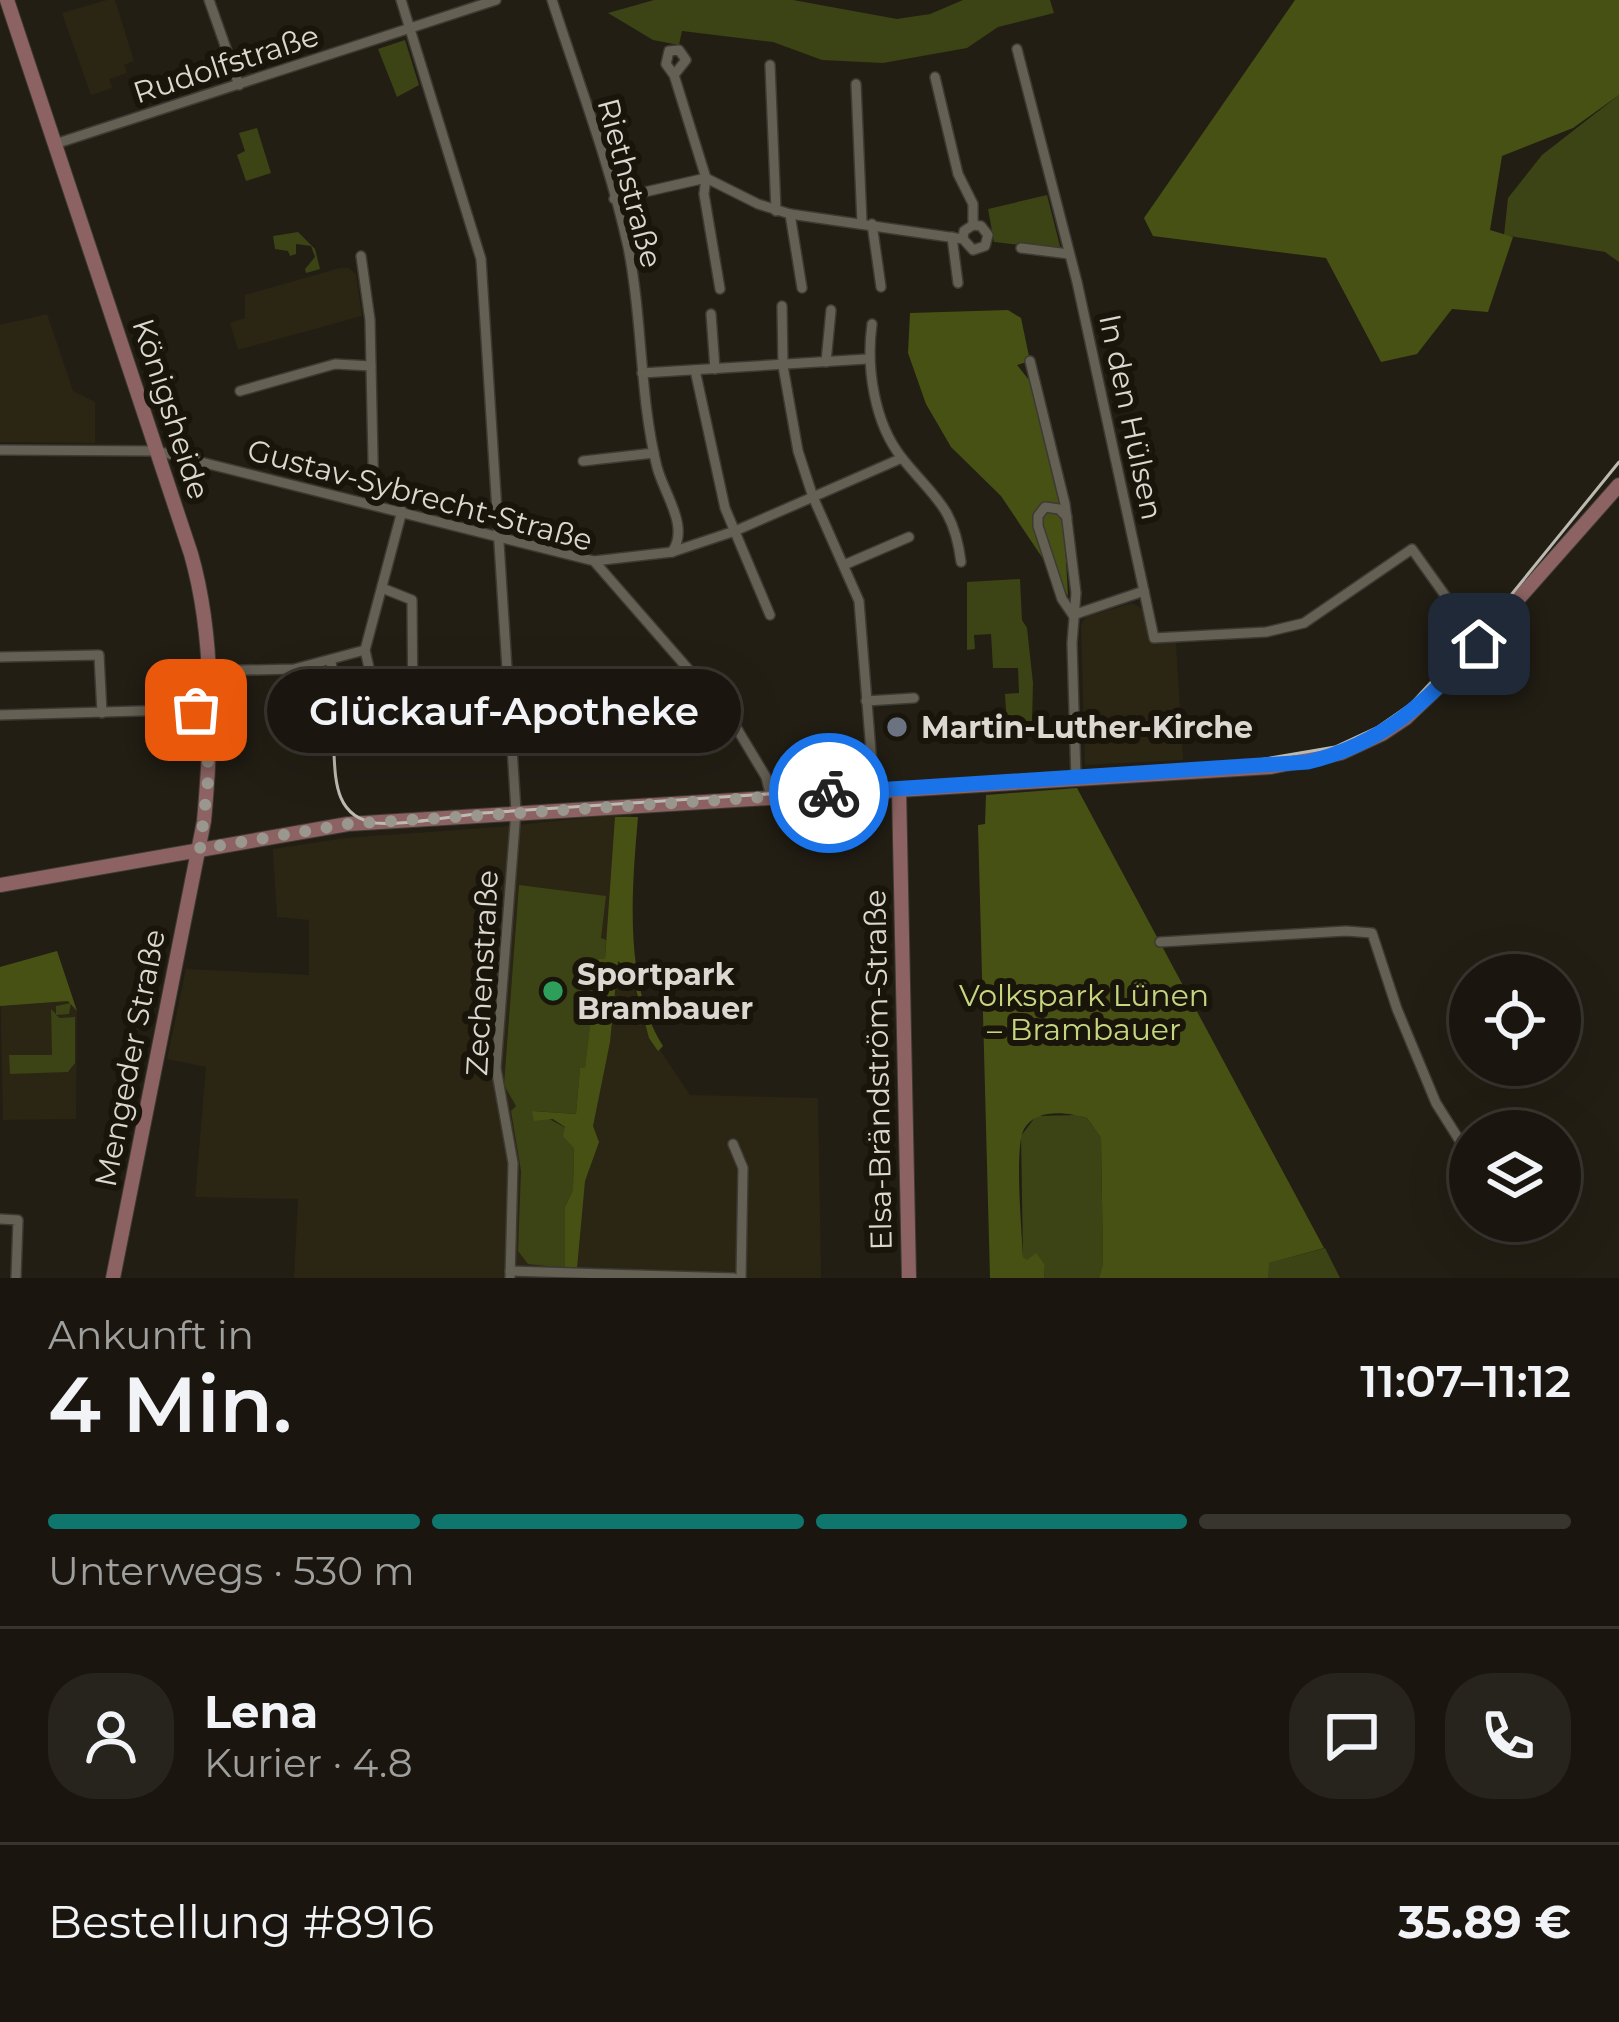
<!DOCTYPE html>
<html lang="de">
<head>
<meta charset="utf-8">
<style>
  body { margin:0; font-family:Montserrat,sans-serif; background:#27231d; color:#f1f3f6; height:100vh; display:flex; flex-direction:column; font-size:45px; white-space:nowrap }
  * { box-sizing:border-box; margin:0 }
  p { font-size:39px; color:#9f9f9e }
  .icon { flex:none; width:66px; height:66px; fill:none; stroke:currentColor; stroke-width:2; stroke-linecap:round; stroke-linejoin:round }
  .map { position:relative; height:1278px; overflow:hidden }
  .sheet { display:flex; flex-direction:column; background:#1a160f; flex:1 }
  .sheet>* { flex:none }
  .fabs { position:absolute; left:1449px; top:954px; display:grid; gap:24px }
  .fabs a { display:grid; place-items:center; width:132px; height:132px; border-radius:50%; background:#1a160f; box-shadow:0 12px 48px #0002,0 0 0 3px #38352f; font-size:60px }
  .pin { position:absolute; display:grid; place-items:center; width:102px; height:102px; color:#fff; margin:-51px; border-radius:24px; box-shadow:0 6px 18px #0006 }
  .courier { position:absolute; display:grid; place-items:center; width:120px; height:120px; margin:-60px; border:9px solid #1a73e8; border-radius:50%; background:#fff; color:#222; box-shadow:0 3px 15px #0007 }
  .bubble { position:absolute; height:84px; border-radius:42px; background:#1a160f; box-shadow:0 12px 48px #0002,0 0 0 3px #38352f; font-size:39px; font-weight:600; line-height:84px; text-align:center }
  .overview em { font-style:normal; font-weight:600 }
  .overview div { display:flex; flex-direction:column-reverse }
  .overview { display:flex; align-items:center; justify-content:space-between; height:204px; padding:0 48px }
  h1 { font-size:78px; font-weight:600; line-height:90px }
  .bar { display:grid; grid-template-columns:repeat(4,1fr); gap:18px 12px; align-content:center; height:144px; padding:0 48px }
  .bar i { height:15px; border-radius:9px; background:#38352f }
  .bar .active { background:#0f766e }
  .bar p { grid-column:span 4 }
  .line { display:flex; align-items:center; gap:30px; padding:0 48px; border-top:3px solid #38352f }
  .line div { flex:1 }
  .round { display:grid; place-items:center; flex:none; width:126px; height:126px; border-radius:48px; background:#27231d }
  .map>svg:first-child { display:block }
  .built { fill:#2b2514 }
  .green { fill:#3c4314 }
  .forest { fill:#485114 }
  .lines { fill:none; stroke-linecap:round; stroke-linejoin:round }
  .street-casing { stroke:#3d3a34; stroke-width:12 }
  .secondary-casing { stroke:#3d3a34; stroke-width:16 }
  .street { stroke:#656054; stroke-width:9 }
  .secondary { stroke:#8c6362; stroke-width:14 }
  .tram { stroke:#bcbab2; stroke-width:3 }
  .done { stroke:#9a978f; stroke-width:12; stroke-dasharray:0 21.6 }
  .route { stroke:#1a73e8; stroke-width:15 }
  .worship-dot { fill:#6b7280; stroke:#19150b; stroke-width:4.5 }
  .leisure-dot { fill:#2e9e5b; stroke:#19150b; stroke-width:4.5 }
  .labels { text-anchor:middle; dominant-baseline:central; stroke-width:12; stroke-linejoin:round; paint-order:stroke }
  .street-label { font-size:30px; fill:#dad8d1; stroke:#19150b }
  .poi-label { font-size:30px; font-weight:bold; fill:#dad8d1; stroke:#19150b; text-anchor:start }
  .park-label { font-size:30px; fill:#c6d67f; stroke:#19150b }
</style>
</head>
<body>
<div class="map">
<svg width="1619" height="1278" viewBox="0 0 1619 1278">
  <rect width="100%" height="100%" fill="#221e14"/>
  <g class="built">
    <path d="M107,0H115L134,61L124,65L127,73L109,79L112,88L91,95L62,13Z"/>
    <path d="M340,268H349L356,274L362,316L238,350L230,323L245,318V295Z"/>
    <path d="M47,314L73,391L95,402V443L0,442V325Z"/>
    <path d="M1132,603L1143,609L1150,643L1176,642L1183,760L1085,765L1081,625L1086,617Z"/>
    <path d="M631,813L624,960L650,1035L690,1095L818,1098L821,1278H294L298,1199L195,1197L206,1067L167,1059L186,969L309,975V920L277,917L273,849L345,838L499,827Z"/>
    <path d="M57,951L77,1011L76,1119L3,1120L0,967Z"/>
  </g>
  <g class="green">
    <path d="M654,0H793L897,19L930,14L963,0H1050L1054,13L998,27L967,48L883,63L822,60L773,42L682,31L679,45L653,40L608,13Z"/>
    <path d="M405,40L419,85L397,97L378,49Z"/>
    <path d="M1619,95V262L1605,252L1504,235L1508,198L1542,155Z"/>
    <path d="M257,128L271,173L246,181L237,155L245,151L239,133Z"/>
    <path d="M1047,195L1061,250L994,242L988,209Z"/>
    <path d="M298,232L315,249L320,269L306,273L305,269L315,257L311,246L296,244V254L290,256L288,251L275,249L273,236Z"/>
    <path d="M1020,579L1022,620L1027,628L1033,683L1032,723L1024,724L1023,717L1014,718L1013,724L1020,726L1007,727L1005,694L1019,693L1018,668H993L991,634L974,635L975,649L967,650V582Z"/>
    <path d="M519,885L606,896L601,938L606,940L605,960H598L585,1069H580L576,1114L534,1111L566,1128L574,1148L573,1190L565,1207V1268L528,1264L518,1251L521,1171L511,1111L516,1106L504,1085Z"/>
    <path d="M71,1003L69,1014L56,1015L60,1018L75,1017V1063L68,1072L10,1074L9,1055H52L51,1009L56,1014V1006Z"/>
    <path d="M1076,1115L1087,1118L1101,1138L1103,1263L1099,1278H1044L1045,1265L1035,1254L1027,1261L1023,1257L1021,1136L1036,1116Z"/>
    <path d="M1325,1248L1340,1278H1268V1263Z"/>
  </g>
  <g class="forest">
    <path d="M1295,0H1619V95L1573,128L1502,156L1490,230L1513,237L1488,312L1452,309L1417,354L1381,362L1326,258L1153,236L1144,218Z"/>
    <path d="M1008,310L1021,318L1030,361L1017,365L1033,385L1063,506L1068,596L1001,496L951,447L926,404L908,353L910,313Z"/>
    <path d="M1077,788L1324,1248L1269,1263L1268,1278H1099L1103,1263L1101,1138L1087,1118C1067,1112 1036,1108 1024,1129C1014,1147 1022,1232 1023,1257L1027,1260L1036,1253L1045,1265L1044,1278H990L978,825L985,824L986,795Z"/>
    <path d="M615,817H638C632,888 623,984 663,1046L658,1051L649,1038L631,971L618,961L610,1042L593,1126L599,1142L585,1181L577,1268H565V1207L573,1190L574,1148L563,1136L565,1127L553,1119L534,1121L532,1111L576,1114L580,1068H585L598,959H605Z"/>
    <path d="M57,951L77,1011L68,1001L0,1006V967Z"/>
  </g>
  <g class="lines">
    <defs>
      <g id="street">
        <path d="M209,0L239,85"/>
        <path d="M401,0L481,259L516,811L496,1068L513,1163L510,1278"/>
        <path d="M552,0C578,81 610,164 628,247C643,319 639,395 657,467C664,494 690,527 672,552"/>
        <path d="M1017,49L1077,282L1144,591L1073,615"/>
        <path d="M770,65L776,211"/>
        <path d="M674,75L686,60L679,50L669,51L666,64L674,75L706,178L704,194L720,289"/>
        <path d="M935,77L958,174L973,204V225"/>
        <path d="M856,84L862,223"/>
        <path d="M55,144L496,0"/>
        <path d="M614,199L706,178L758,204L790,214L963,239L973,250L985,246L988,235L981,226L973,225L964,231L963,239"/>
        <path d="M790,214L802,288"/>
        <path d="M872,224L881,287"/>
        <path d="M952,237L958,283"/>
        <path d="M1021,248L1069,254"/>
        <path d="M361,256L370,320L374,505"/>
        <path d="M782,306L783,366L798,451L813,497L859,601L874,790"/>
        <path d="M711,314L715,369"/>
        <path d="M872,324C866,367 874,423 902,458C934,498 954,506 961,562"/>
        <path d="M1030,361L1065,504L1076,593L1072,643L1076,779"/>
        <path d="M826,362L831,310"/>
        <path d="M695,370L725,508L770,615"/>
        <path d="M642,373L867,359"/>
        <path d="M240,391L335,364L371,366"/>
        <path d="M0,450L157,451L594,561L730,717L766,777L771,797"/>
        <path d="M583,461L654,453"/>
        <path d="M1067,517L1059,509L1045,507L1038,516V526L1062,599L1073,615"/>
        <path d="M594,561L672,552L735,531L902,458"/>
        <path d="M844,565L909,537"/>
        <path d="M382,588L412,600L413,718"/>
        <path d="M1144,591L1154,638L1266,632L1304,623L1412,549L1479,643"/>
        <path d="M0,657L99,655L102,713"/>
        <path d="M331,662L343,735L413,718L417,725L660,723L705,686"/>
        <path d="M207,671L294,669L365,650"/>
        <path d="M866,701L914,698"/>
        <path d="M0,715L208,709"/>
        <path d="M382,726L365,650L402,511"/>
        <path d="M1160,942L1346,931L1372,933L1397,1009L1436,1103L1470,1157"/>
        <path d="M733,1144L743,1168L741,1278"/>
        <path d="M0,1219L18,1220L16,1278"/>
        <path d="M510,1271L734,1278"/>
      </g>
      <g id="secondary">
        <path d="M7,0L191,554C215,638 212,734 204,821L113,1278"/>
        <path d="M899,789L909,1278"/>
        <path d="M0,885L348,824L1271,767L1341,753L1382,734L1406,718L1452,674L1619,485"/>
      </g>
    </defs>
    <use href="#street" class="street-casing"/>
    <use href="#secondary" class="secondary-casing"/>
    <use href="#street" class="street"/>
    <use href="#secondary" class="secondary"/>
    <g class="tram">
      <path d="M323,679C327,698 331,718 333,737C336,771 330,817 376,823C395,825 415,821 434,820"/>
      <path d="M421,821L483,813L1247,762L1335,747L1378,727L1411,704L1511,595L1619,462"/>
    </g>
  </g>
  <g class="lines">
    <path class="done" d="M196,710L208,709V781L200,849L348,824L829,793"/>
    <path class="route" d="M829,793L1308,762C1383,744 1429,700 1479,644"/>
  </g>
  <circle class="worship-dot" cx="897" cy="727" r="12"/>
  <circle class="leisure-dot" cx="553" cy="991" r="12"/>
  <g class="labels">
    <g class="street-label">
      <text transform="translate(226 64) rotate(-18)">Rudolfstraße</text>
      <text transform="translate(630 183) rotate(75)">Riethstraße</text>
      <text transform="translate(171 409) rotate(72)">Königsheide</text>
      <text transform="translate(1131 417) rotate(78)">In den Hülsen</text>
      <text transform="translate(420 495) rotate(15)">Gustav-Sybrecht-Straße</text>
      <text transform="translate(482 973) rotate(-87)">Zechenstraße</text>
      <text transform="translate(130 1058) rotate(-79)">Mengeder Straße</text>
      <text transform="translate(878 1070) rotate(-91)">Elsa-Brändström-Straße</text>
    </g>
    <g class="poi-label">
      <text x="921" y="727">Martin-Luther-Kirche</text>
      <text x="577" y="974">Sportpark<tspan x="577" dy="34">Brambauer</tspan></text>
    </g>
    <g class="park-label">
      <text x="1084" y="995">Volkspark Lünen<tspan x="1084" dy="34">– Brambauer</tspan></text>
    </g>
  </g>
</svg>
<div class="fabs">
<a><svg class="icon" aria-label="locate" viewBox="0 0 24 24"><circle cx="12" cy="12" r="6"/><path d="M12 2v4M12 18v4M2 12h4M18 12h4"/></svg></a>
<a><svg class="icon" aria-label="layers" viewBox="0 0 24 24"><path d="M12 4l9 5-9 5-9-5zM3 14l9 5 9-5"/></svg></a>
</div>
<div class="pin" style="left:196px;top:710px;background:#ea580c"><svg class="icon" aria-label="bag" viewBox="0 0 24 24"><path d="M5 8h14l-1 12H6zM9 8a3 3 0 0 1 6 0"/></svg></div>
<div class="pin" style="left:1479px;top:644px;background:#1f2937"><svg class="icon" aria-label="home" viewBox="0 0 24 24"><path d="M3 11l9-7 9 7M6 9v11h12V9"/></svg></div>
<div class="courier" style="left:829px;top:793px"><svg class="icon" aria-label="bike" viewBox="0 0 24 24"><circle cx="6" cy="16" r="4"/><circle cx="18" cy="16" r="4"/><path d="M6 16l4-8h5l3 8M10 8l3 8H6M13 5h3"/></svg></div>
<div class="bubble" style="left:267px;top:669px;width:474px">Glückauf-Apotheke</div>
</div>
<section class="sheet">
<div class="overview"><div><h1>4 Min.</h1><p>Ankunft in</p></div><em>11:07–11:12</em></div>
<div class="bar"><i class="active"></i><i class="active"></i><i class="active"></i><i></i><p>Unterwegs · 530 m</p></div>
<div class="line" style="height:216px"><a class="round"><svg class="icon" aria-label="person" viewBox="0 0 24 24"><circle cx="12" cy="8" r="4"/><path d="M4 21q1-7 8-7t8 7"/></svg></a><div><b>Lena</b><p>Kurier · 4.8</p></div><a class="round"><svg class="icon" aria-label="chat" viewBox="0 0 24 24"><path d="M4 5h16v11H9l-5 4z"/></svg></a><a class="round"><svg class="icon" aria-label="phone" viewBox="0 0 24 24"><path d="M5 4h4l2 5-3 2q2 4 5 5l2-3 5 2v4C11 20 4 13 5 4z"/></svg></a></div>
<div class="line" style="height:156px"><div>Bestellung #8916</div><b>35.89 €</b></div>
</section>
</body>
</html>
